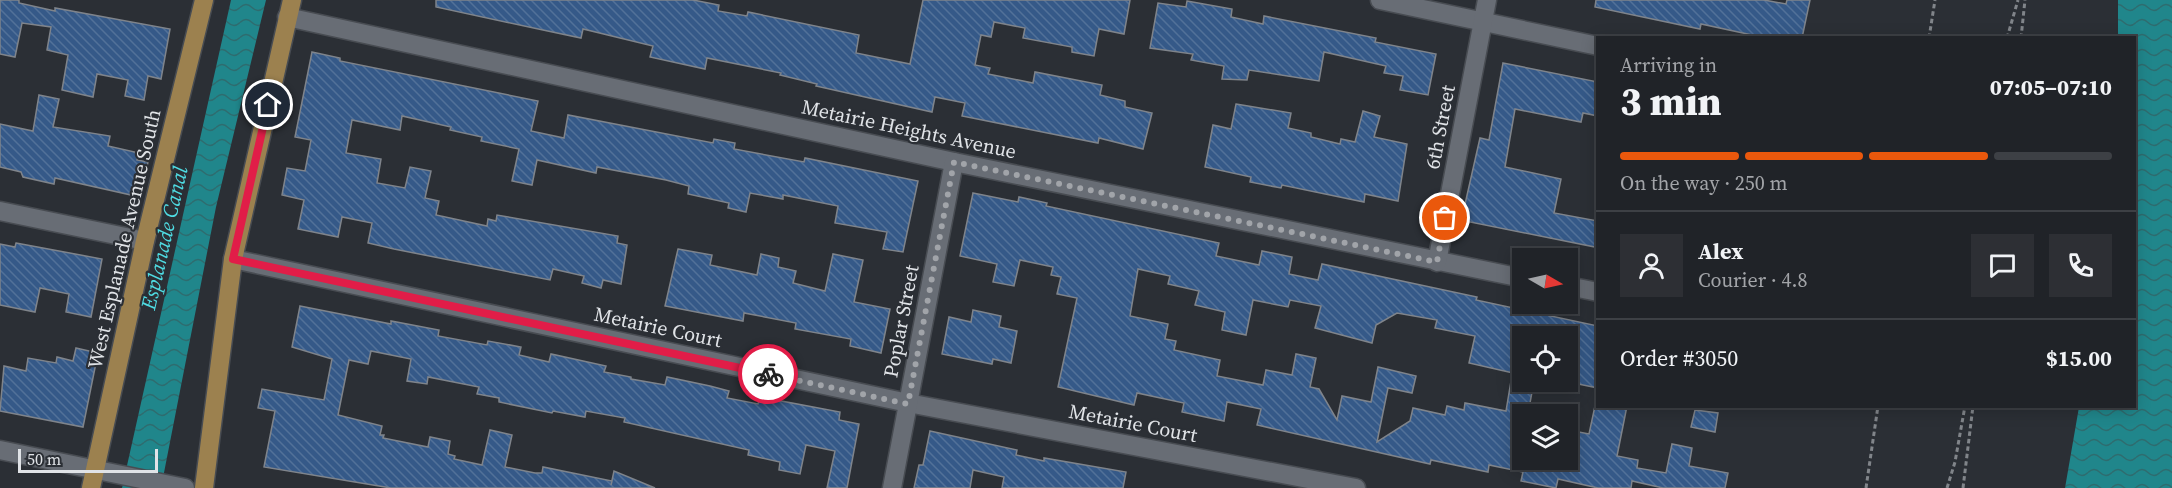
<!DOCTYPE html>
<html lang="en">
<head>
<meta charset="utf-8">
<style>
  body { margin:0; font-family:"Source Serif 4",serif; background:#2d2f34; color:#f1f3f6; height:100vh; display:flex; flex-direction:column; font-size:22px; white-space:nowrap }
  * { box-sizing:border-box; margin:0 }
  p { font-size:20px; color:#a2a4a8 }
  .icon { flex:none; width:33px; height:33px; fill:none; stroke:currentColor; stroke-width:2; stroke-linecap:round; stroke-linejoin:round }
  .map { position:relative; flex:1; overflow:hidden }
  .panel { position:absolute; left:1596px; top:36px; width:540px; height:372px; display:flex; flex-direction:column; background:#202328; border-radius:0px; box-shadow:0 3px 15px #0003,0 0 0 2px #3d4045 }
  .panel>* { flex:none }
  .needle { width:39px; rotate:99deg }
  .controls { position:absolute; left:1512px; top:248px; display:grid; gap:12px }
  .controls a { display:grid; place-items:center; width:66px; height:66px; border-radius:0px; background:#202328; box-shadow:0 3px 15px #0003,0 0 0 2px #3d4045; font-size:30px }
  .scale { position:absolute; left:18px; bottom:15px; width:140px; box-sizing:border-box; padding-left:6px; border:3px solid #e0e3e7; border-top:0; font-size:16px; line-height:21px; white-space:nowrap; color:#e0e3e7; -webkit-text-stroke:4px #2b2f35; paint-order:stroke }
  .pin { position:absolute; display:grid; place-items:center; width:51px; height:51px; color:#fff; margin:-26px; border:3px solid #fff; border-radius:50%; box-shadow:0 2px 6px #0007 }
  .courier { position:absolute; display:grid; place-items:center; width:60px; height:60px; margin:-30px; border:4px solid #e11d48; border-radius:50%; background:#fff; color:#222; box-shadow:0 2px 8px #0007 }
  .summary em { font-style:normal; font-weight:800 }
  .summary div { display:flex; flex-direction:column-reverse }
  .summary { display:flex; align-items:center; justify-content:space-between; height:102px; padding:0 24px }
  h1 { font-size:39px; font-weight:800; line-height:45px }
  .bar { display:grid; grid-template-columns:repeat(4,1fr); gap:9px 6px; align-content:center; height:72px; padding:0 24px }
  .bar i { height:8px; border-radius:4px; background:#3d4045 }
  .bar .on { background:#ea580c }
  .bar p { grid-column:span 4 }
  .line { display:flex; align-items:center; gap:15px; padding:0 24px; border-top:2px solid #3d4045 }
  .line div { flex:1 }
  .round { display:grid; place-items:center; flex:none; width:63px; height:63px; border-radius:0px; background:#2d2f34 }
  .map>svg:first-child { display:block }
  .water { fill:url(#water-waves) }
  .building { fill:url(#building-back-hatch); stroke:#7f848b; stroke-width:1.5 }
  .lines { fill:none; stroke-linecap:round; stroke-linejoin:round }
  .minor-casing { stroke:#484c52; stroke-width:21 }
  .major-casing { stroke:#484c52; stroke-width:21 }
  .path { stroke:#81858a; stroke-width:3; stroke-dasharray:4.5 3; stroke-linecap:butt }
  .minor { stroke:#686d75; stroke-width:18 }
  .major { stroke:#9c814f; stroke-width:18 }
  .done { stroke:#a1a4a9; stroke-width:6; stroke-dasharray:0 10.8 }
  .route { stroke:#e11d48; stroke-width:8 }
  .labels { text-anchor:middle; dominant-baseline:central; stroke-width:4.5; stroke-linejoin:round; paint-order:stroke }
  .street-label { font-size:20px; fill:#e0e3e7; stroke:#2b2f35 }
  .water-label { font-size:21px; font-style:italic; fill:#4fdbe2; stroke:#2b2f35 }
</style>
</head>
<body>
<div class="map">
<svg width="2172" height="488" viewBox="0 0 2172 488">
  <defs>
    <pattern id="water-waves" width="16" height="10" patternUnits="userSpaceOnUse" patternTransform="scale(1.5)"><rect width="16" height="10" fill="#20868b"/><path d="M0 5q4-4 8 0t8 0" fill="none" stroke="#2e6c6f"/></pattern>
    <pattern id="building-back-hatch" width="6" height="6" patternUnits="userSpaceOnUse" patternTransform="scale(1.5)"><rect width="6" height="6" fill="#355988"/><path d="M-1 5l2 2M0 0l6 6M5-1l2 2" fill="none" stroke="#527199"/></pattern>
  </defs>
  <rect width="100%" height="100%" fill="#2b2f35"/>
  <g class="water">
    <path d="M231,0H266L216,207L161,488H122Z"/>
    <path d="M2118,0H2172V488H2065L2079,407L2134,406V38L2118,37Z"/>
  </g>
  <g class="building">
    <path d="M0,0H19V3L55,11V8L170,29L161,79L148,76L144,100L125,96L128,80L97,74L93,97L62,90L68,55L47,50L51,27L22,23L15,57L0,54Z"/>
    <path d="M436,0H693L719,5L718,11L747,16L748,12L859,35L856,53L910,64L923,0H1130L1124,34L1099,29L1094,56L1072,52V47L1023,38L1025,28L994,22L991,37L981,35L975,65L990,68L988,74L1033,83L1035,72L1102,85L1100,95L1125,101V107L1152,113L1143,149L1099,138L1098,143L962,116L965,103L935,97L932,112L816,86L817,84L780,75L781,73L707,58L705,69L650,57L653,46L583,29L581,38L543,30L436,7Z"/>
    <path d="M1596,0H1764L1786,4L1787,0H1810L1802,38H1766L1701,24L1700,29L1595,7Z"/>
    <path d="M1187,1L1232,9L1231,17L1263,24L1264,16L1376,38L1375,42L1436,54L1428,95L1400,90L1403,76L1384,73L1386,66L1324,52L1319,81L1249,70L1247,80L1222,79L1224,66L1191,60L1193,54L1150,48L1158,3L1186,7Z"/>
    <path d="M312,52L340,58V61L538,101L531,131L564,138L568,115L713,143L714,139L735,143L734,149L804,162L805,158L918,181L903,252L883,249L887,232L835,223L838,206L783,195V199L750,193L746,212L728,208L729,203L688,194L689,186L666,180L597,167L596,173L537,160L532,185L512,181L519,149L481,141L482,137L450,130L451,127L402,116L400,130L352,120L346,153L381,159L377,183L405,188L410,167L431,171L425,198L439,201L436,215L487,226L488,219L496,221L497,215L618,236L617,243L627,245L621,284L603,280L601,288L582,283L584,276L553,269L550,280L394,249L368,243L372,223L342,217L338,237L298,229L304,200L282,195L287,168L305,171L311,140L295,137Z"/>
    <path d="M1503,63L1598,82V116L1583,113L1581,122L1515,109L1505,167L1561,179L1554,213L1598,221L1595,247L1465,221L1466,214L1463,213L1480,138L1489,140Z"/>
    <path d="M39,95L59,99L53,127L110,136L108,146L139,153L137,160L148,162L140,197L55,178L54,184L23,177L21,172L0,167V124L33,131Z"/>
    <path d="M1236,104L1291,113L1288,128L1311,133V137L1340,144L1341,139L1355,142L1363,111L1380,116L1374,137L1407,144L1398,201L1365,194L1364,202L1282,185L1281,188L1250,182L1251,177L1205,167L1213,125L1231,129Z"/>
    <path d="M973,193L1018,202L1019,197L1047,203L1046,206L1219,243L1216,256L1259,265L1262,251L1292,257L1289,274L1318,280L1322,264L1477,297L1476,300L1598,326V388L1568,382V336H1522V375L1469,363L1475,336L1435,328L1437,320L1397,313L1376,325L1372,343L1315,328L1321,306L1290,300L1288,307L1253,300L1246,335L1222,330L1225,312L1195,305L1199,291L1168,284L1170,276L1138,269L1130,316L1168,324L1165,339L1176,341L1174,350L1220,360L1217,376L1263,385L1266,370L1292,375L1296,354L1316,358L1310,387L1319,389L1337,420L1342,396L1371,402L1378,367L1416,376L1412,393L1388,388L1377,442L1410,421L1413,408L1445,415L1447,406L1464,410L1465,403L1506,411L1511,381H1534L1528,414H1522V459H1568V430L1589,434L1595,406H1627L1617,456L1638,460L1637,468L1666,473L1672,444L1692,448L1689,466L1728,473L1725,488H1663L1632,481L1631,488H1598L1558,479L1556,488L1521,481L1523,472L1489,465L1488,472L1431,460L1430,464L1257,425L1261,409L1227,402L1224,421L1182,412L1184,403L1137,393L1134,405L1058,387L1077,298L1057,294L1061,277L1051,275L1053,267L1020,260L1014,286L993,282L997,264L960,256Z"/>
    <path d="M16,243L102,259L91,317L66,312L69,294L40,288L35,312L0,305V244L15,247Z"/>
    <path d="M678,249L712,255L710,265L757,275L761,254L779,258L778,267L796,271L793,283L825,291L833,254L863,260L854,302L890,309L881,353L850,346L851,339L795,329L796,323L744,313L743,321L665,306Z"/>
    <path d="M300,306L391,324V321L439,330L438,336L487,345L488,341L521,347L519,355L549,362L551,354L606,366L604,372L631,377V379L665,385L667,377L710,386L729,391L727,398L758,404L760,397L840,412L839,420L859,424L847,488H827L835,451L806,445L800,474L779,470L780,462L748,455L749,450L624,422L625,418L586,411L585,417L553,411L552,413L499,402V398L477,394L479,387L428,377L427,384L407,381L411,359L371,351L368,364L349,360L338,415L382,426L380,435H384L383,438L428,447L430,437L450,441L448,454L455,456L454,459L482,465L490,430L512,435L505,467L535,473H542L543,467L612,481L611,485L614,471L655,488H391L264,467L275,411L258,408L262,389L324,400L332,359L292,347Z"/>
    <path d="M973,310L1001,316L999,327L1017,331L1011,363L993,359L992,364L942,354L949,317L971,322Z"/>
    <path d="M76,348L98,353L83,427L0,411L4,366L26,371L28,358L56,363L57,357L73,361Z"/>
    <path d="M1695,410L1718,413L1715,432L1691,427Z"/>
    <path d="M930,431L1017,450L1016,455L1044,461V458L1126,472L1123,488H1002L1004,477L973,470L970,488H914L919,465H923Z"/>
  </g>
  <g class="lines">
    <defs>
      <g id="minor">
        <path d="M1380,0L1598,46"/>
        <path d="M287,17L954,162L1522,278"/>
        <path d="M0,211L145,241"/>
        <path d="M233,259L908,403L1356,488"/>
        <path d="M1437,262L1487,0"/>
        <path d="M1568,286L1598,292"/>
        <path d="M0,450L185,488"/>
        <path d="M892,488L954,162"/>
      </g>
      <g id="major">
        <path d="M91,488L145,241L204,0"/>
        <path d="M204,488L233,259L292,0"/>
      </g>
    </defs>
    <use href="#minor" class="minor-casing"/>
    <use href="#major" class="major-casing"/>
    <g class="path">
      <path d="M1929,38L1935,0"/>
      <path d="M2007,38L2018,0"/>
      <path d="M2021,38L2025,0"/>
      <path d="M1866,488L1878,406"/>
      <path d="M1947,488L1955,462L1965,406"/>
      <path d="M1963,488L1973,406"/>
    </g>
    <use href="#minor" class="minor"/>
    <use href="#major" class="major"/>
  </g>
  <g class="lines">
    <path class="done" d="M768,374L908,404L954,162L1437,262L1445,218"/>
    <path class="route" d="M268,105L233,259L768,374"/>
  </g>
  <g class="labels">
    <g class="street-label">
      <text transform="translate(1440 127) rotate(-79)">6th Street</text>
      <text transform="translate(909 129) rotate(12)">Metairie Heights Avenue</text>
      <text transform="translate(124 239) rotate(-77)">West Esplanade Avenue South</text>
      <text transform="translate(901 321) rotate(-79)">Poplar Street</text>
      <text transform="translate(658 327) rotate(12)">Metairie Court</text>
      <text transform="translate(1133 423) rotate(11)">Metairie Court</text>
    </g>
    <g class="water-label">
      <text transform="translate(164 238) rotate(-77)">Esplanade Canal</text>
    </g>
  </g>
</svg>
<div class="controls">
<a><svg class="needle" viewBox="-14 -14 28 28"><path d="M0-13l5 13h-10z" fill="#e53935"/><path d="M0 13l5-13h-10z" fill="#a2a4a8"/></svg></a>
<a><svg class="icon" aria-label="locate" viewBox="0 0 24 24"><circle cx="12" cy="12" r="6"/><path d="M12 2v4M12 18v4M2 12h4M18 12h4"/></svg></a>
<a><svg class="icon" aria-label="layers" viewBox="0 0 24 24"><path d="M12 4l9 5-9 5-9-5zM3 14l9 5 9-5"/></svg></a>
</div>
<div class="scale">50 m</div>
<div class="pin" style="left:1445px;top:218px;background:#ea580c"><svg class="icon" aria-label="bag" viewBox="0 0 24 24"><path d="M5 8h14l-1 12H6zM9 8a3 3 0 0 1 6 0"/></svg></div>
<div class="pin" style="left:268px;top:105px;background:#1f2937"><svg class="icon" aria-label="home" viewBox="0 0 24 24"><path d="M3 11l9-7 9 7M6 9v11h12V9"/></svg></div>
<div class="courier" style="left:768px;top:374px"><svg class="icon" aria-label="bike" viewBox="0 0 24 24"><circle cx="6" cy="16" r="4"/><circle cx="18" cy="16" r="4"/><path d="M6 16l4-8h5l3 8M10 8l3 8H6M13 5h3"/></svg></div>
<section class="panel">
<div class="summary"><div><h1>3 min</h1><p>Arriving in</p></div><em>07:05–07:10</em></div>
<div class="bar"><i class="on"></i><i class="on"></i><i class="on"></i><i></i><p>On the way · 250 m</p></div>
<div class="line" style="height:108px"><a class="round"><svg class="icon" aria-label="person" viewBox="0 0 24 24"><circle cx="12" cy="8" r="4"/><path d="M4 21q1-7 8-7t8 7"/></svg></a><div><b>Alex</b><p>Courier · 4.8</p></div><a class="round"><svg class="icon" aria-label="chat" viewBox="0 0 24 24"><path d="M4 5h16v11H9l-5 4z"/></svg></a><a class="round"><svg class="icon" aria-label="phone" viewBox="0 0 24 24"><path d="M5 4h4l2 5-3 2q2 4 5 5l2-3 5 2v4C11 20 4 13 5 4z"/></svg></a></div>
<div class="line" style="height:78px"><div>Order #3050</div><b>$15.00</b></div>
</section>
</div>
</body>
</html>
